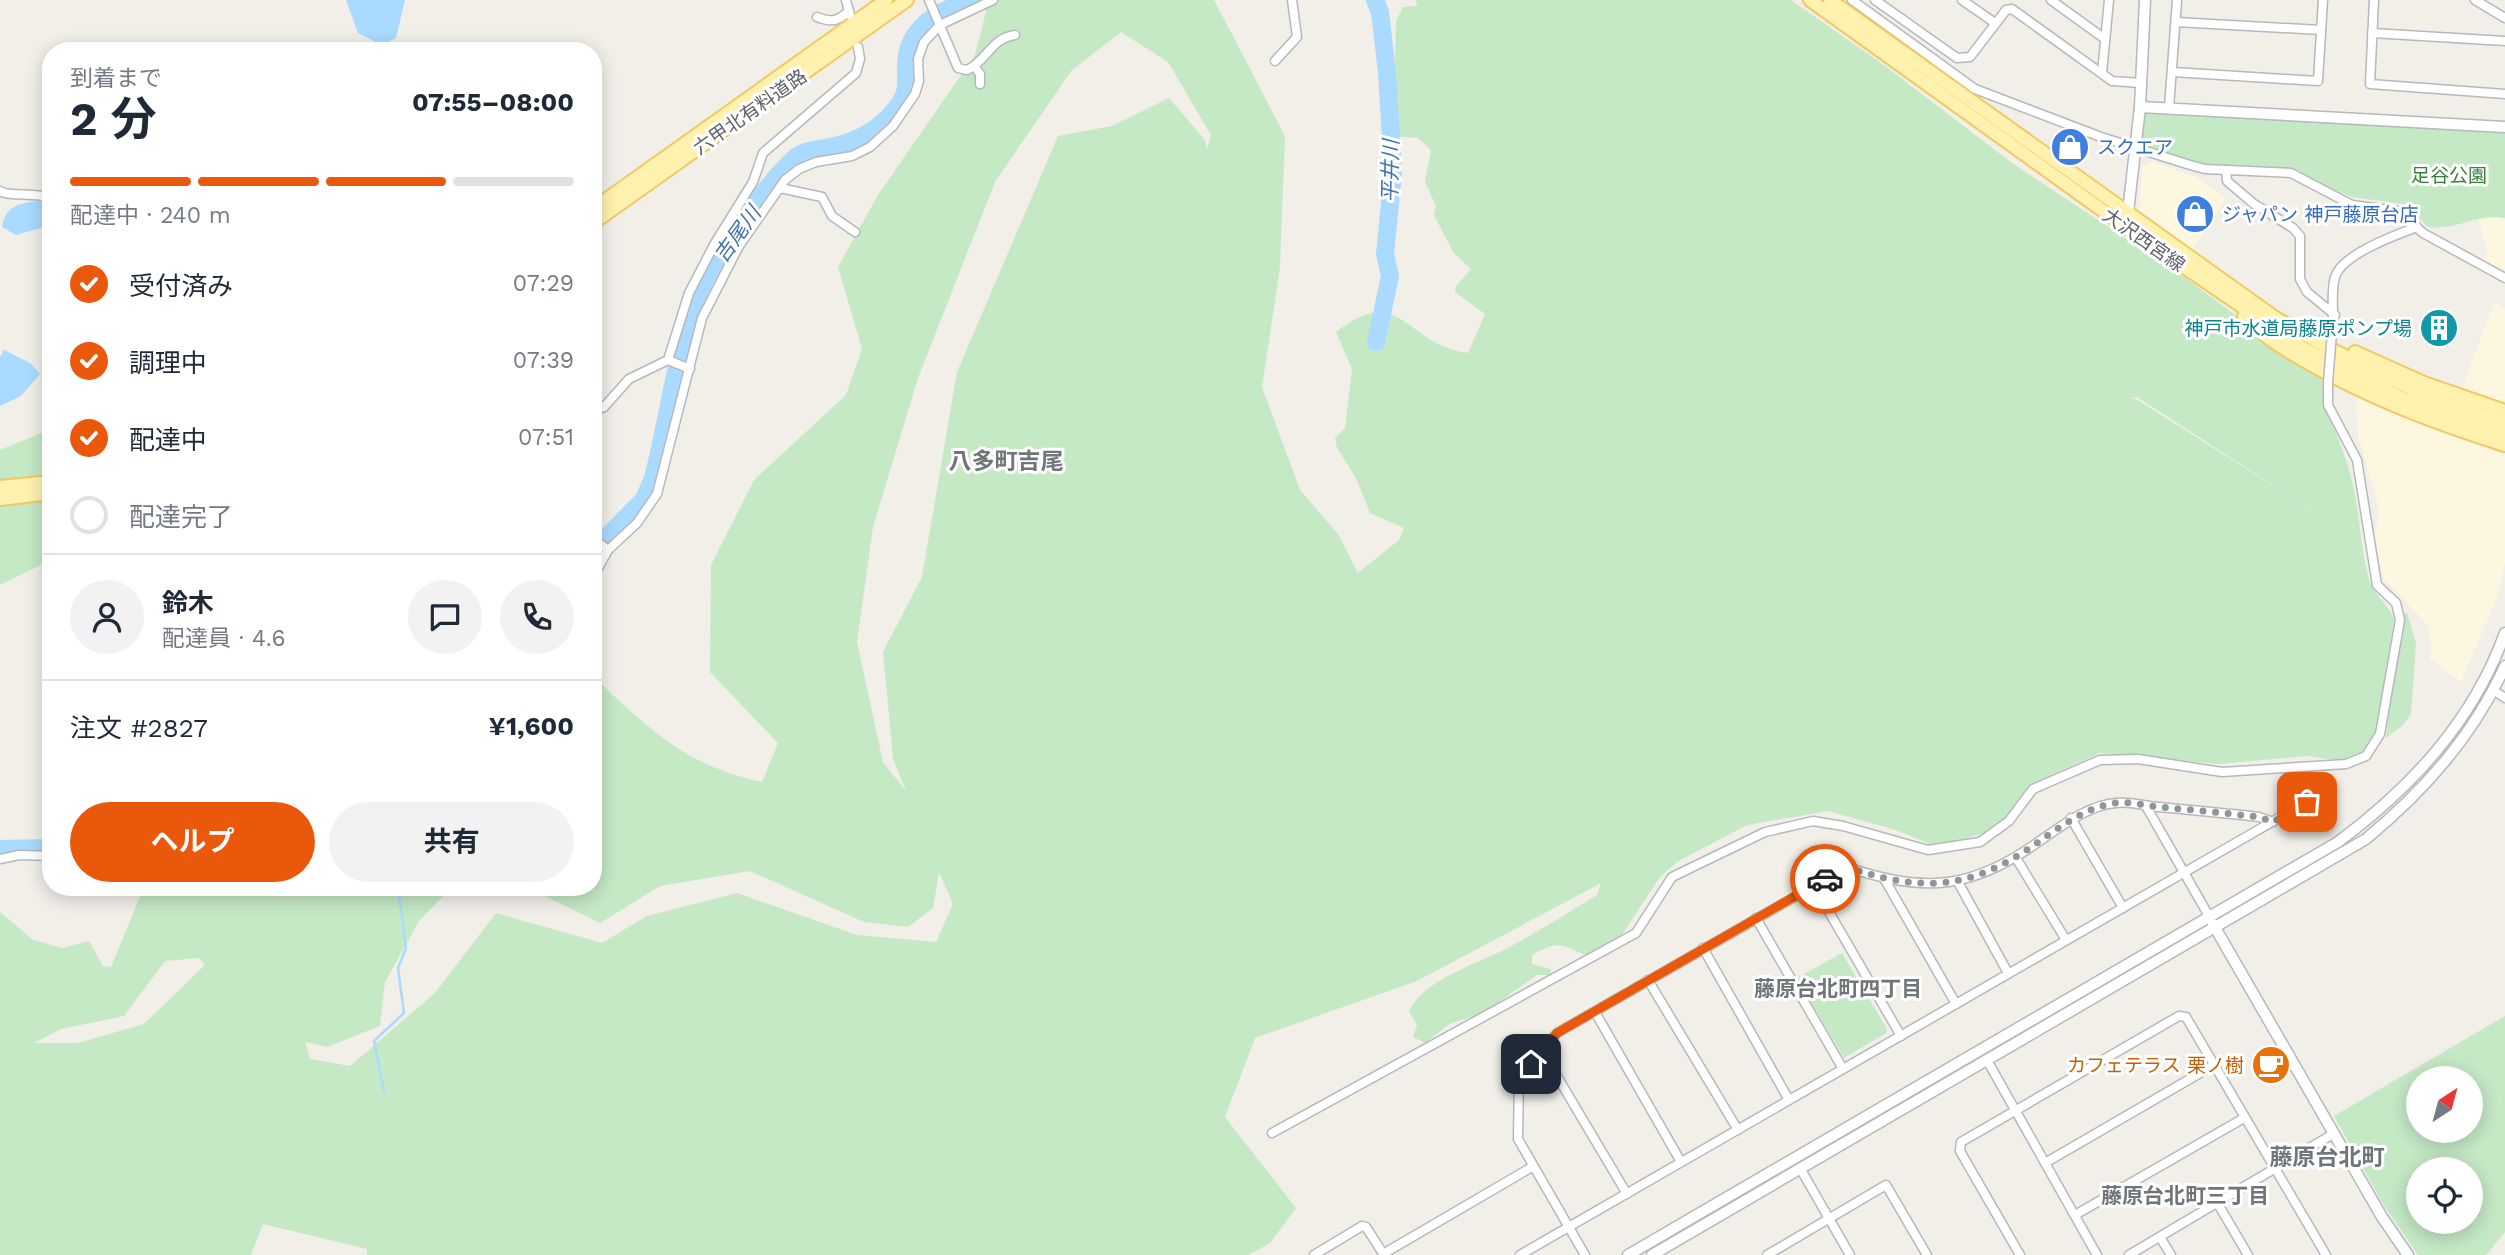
<!DOCTYPE html>
<html lang="ja">
<head>
<meta charset="utf-8">
<style>
  body { margin:0; font-family:"Work Sans","Noto Sans JP",sans-serif; background:#f2f2f3; color:#1f2937; height:100vh; display:flex; flex-direction:column; font-size:26px; white-space:nowrap }
  * { box-sizing:border-box; margin:0 }
  p { font-size:23px; color:#747a83 }
  .icon { flex:none; width:38px; height:38px; fill:none; stroke:currentColor; stroke-width:2; stroke-linecap:round; stroke-linejoin:round }
  .map { position:relative; flex:1; overflow:hidden }
  .drawer { position:absolute; left:42px; top:42px; width:560px; height:854px; display:flex; flex-direction:column; background:#fff; border-radius:28px; box-shadow:0 4px 18px #0003 }
  .drawer>* { flex:none }
  .needle { width:46px; rotate:36deg }
  .fabs { position:absolute; left:2406px; top:1066px; display:grid; gap:14px }
  .fabs a { display:grid; place-items:center; width:77px; height:77px; border-radius:50%; background:#fff; box-shadow:0 4px 18px #0003; font-size:35px }
  .pin { position:absolute; display:grid; place-items:center; width:60px; height:60px; color:#fff; margin:-30px; border-radius:14px; box-shadow:0 4px 10px #0006 }
  .courier { position:absolute; display:grid; place-items:center; width:70px; height:70px; margin:-35px; border:5px solid #ea580c; border-radius:50%; background:#fff; color:#222; box-shadow:0 2px 9px #0007 }
  .headline em { font-style:normal; font-weight:700 }
  .headline div { display:flex; flex-direction:column-reverse }
  .headline { display:flex; align-items:center; justify-content:space-between; height:119px; padding:0 28px }
  h1 { font-size:46px; font-weight:700; line-height:52px }
  .bar { display:grid; grid-template-columns:repeat(4,1fr); gap:10px 7px; align-content:center; height:84px; padding:0 28px }
  .bar i { height:9px; border-radius:5px; background:#e0e1e3 }
  .bar .on { background:#ea580c }
  .bar p { grid-column:span 4 }
  .line { display:flex; align-items:center; gap:18px; padding:0 28px; border-top:2px solid #e0e1e3 }
  .line div { flex:1 }
  .round { display:grid; place-items:center; flex:none; width:74px; height:74px; border-radius:37px; background:#f2f2f3 }
  ol { padding:0 28px; list-style:none }
  li { display:flex; align-items:center; gap:21px; height:77px }
  li p { margin-inline-start:auto }
  li .icon { padding:7px; border-radius:50%; background:#ea580c; color:#fff; stroke-width:4 }
  li:last-child { color:#747a83 }
  li i { width:38px; height:38px; border:4px solid #e0e1e3; border-radius:50% }
  .button { display:flex; gap:14px; margin-top:auto; padding:14px 28px }
  .button a { flex:1; height:80px; border-radius:42px; background:#ea580c; color:#fff; font-size:28px; font-weight:700; line-height:80px; text-align:center }
  .button a+a { background:#f2f2f3; color:#1f2937 }
  .map>svg:first-child { display:block }
  .commercial { fill:#fef7e0 }
  .green { fill:#c5e8c5; fill-rule:evenodd }
  .water { fill:#aadaff }
  .lines { fill:none; stroke-linecap:round; stroke-linejoin:round }
  .stream { stroke:#aadaff; stroke-width:2.5 }
  .river { stroke:#aadaff; stroke-width:18 }
  .minor-casing { stroke:#b5b8bc; stroke-width:11 }
  .tertiary-casing { stroke:#b5b8bc; stroke-width:13 }
  .primary-casing { stroke:#f2c960; stroke-width:16 }
  .minor { stroke:#fff; stroke-width:8 }
  .tertiary { stroke:#fff; stroke-width:10 }
  .primary { stroke:#fff2af; stroke-width:12 }
  .minor-bridge-casing { stroke:#b5b8bc; stroke-width:11; stroke-linecap:butt }
  .minor-bridge { stroke:#fff; stroke-width:8 }
  .done { stroke:#929495; stroke-width:7; stroke-dasharray:0 12.6 }
  .route { stroke:#ea580c; stroke-width:9 }
  .labels { text-anchor:middle; dominant-baseline:central; stroke-width:6; stroke-linejoin:round; paint-order:stroke }
  .street-label { font-size:19px; fill:#5f6368; stroke:#fff }
  .shop-label { font-size:19px; fill:#366cbe; stroke:#fff; text-anchor:start }
  .park-label { font-size:19px; fill:#348238; stroke:#fff }
  .culture-label { font-size:19px; fill:#0d838f; stroke:#fff; text-anchor:end }
  .food-label { font-size:19px; fill:#c56008; stroke:#fff; text-anchor:end }
  .water-label { font-size:21px; font-style:italic; fill:#4174aa; stroke:#fff }
  .neighbourhood-label { font-size:21px; font-weight:bold; fill:#70757a; stroke:#fff }
  .quarter-label { font-size:23px; font-weight:bold; fill:#70757a; stroke:#fff }
</style>
</head>
<body>
<div class="map">
<svg width="2505" height="1255" viewBox="0 0 2505 1255">
  <rect width="100%" height="100%" fill="#f1efe8"/>
  <g class="commercial">
    <path d="M2151,161L2198,178L2226,199L2193,249L2139,210L2142,168Z"/>
    <path d="M2488,216L2505,219V271L2482,259L2488,252L2478,219Z"/>
    <path d="M2494,302L2505,308V403L2462,389Z"/>
    <path d="M2355,397L2428,428L2505,455V563L2498,595L2461,682L2430,659L2431,644L2427,624L2384,579L2374,535L2380,512L2358,435Z"/>
  </g>
  <g class="green">
    <path d="M989,0H1214L1285,136L1280,267L1262,387L1300,490L1338,534L1358,573L1399,540L1404,528L1370,513L1356,478L1337,448L1335,438L1345,428L1352,369L1336,332C1402,281 1403,344 1468,353L1485,314L1455,292L1456,286L1471,269L1453,252L1434,215L1436,206L1425,182L1431,150L1418,138L1393,136L1396,21L1403,7L1417,6L1416,0H1791L1881,63L2012,163L2187,279L2322,380C2324,415 2343,443 2351,477C2360,511 2360,546 2369,579C2373,594 2389,604 2394,620L2377,732L2364,752L2343,761L2307,756L2219,764L2100,753L2031,784L2010,814L1991,831L1950,843L1930,844L1896,830L1828,811L1747,825L1677,862L1660,877L1621,936L1587,956C1561,944 1559,940 1532,955V964L1551,969L1550,975H1537L1482,1014L1451,1023L1425,1043L1413,1037L1417,1025L1409,1011C1424,978 1482,963 1513,945C1541,930 1569,912 1597,895L1601,883L1417,981L1255,1038L1225,1117L1296,1208L1270,1243L1248,1255H367V1249L263,1224L251,1255H0V912L33,940L63,948L89,941L103,966L111,967L144,887H452L419,921L385,982L380,1026L327,1047L305,1042L310,1059L350,1066L435,993L496,913L602,943L647,916L737,893L857,935L936,942L953,904L939,872L933,908L908,927L864,922L750,871L660,886L600,923L526,887H593V676C647,727 685,766 762,782L778,743L710,672L711,565L754,480L846,395L862,349L838,267L878,195L975,55ZM1121,32L1168,62L1211,135L1207,149L1205,140L1169,98L1112,126L1058,136L957,372L922,577L883,652L893,758L906,791L883,762L857,642L873,527L918,378L995,182L1071,71ZM2137,397L2319,515L2136,399H2130ZM199,958L205,965L144,1024L78,1043H34L61,1029L124,1016L165,961Z"/>
    <path d="M2140,107L2505,127V218C2475,213 2458,231 2428,227L2411,210L2397,203L2351,197L2290,170L2212,167L2134,146Z"/>
    <path d="M51,429V560L0,585V450Z"/>
    <path d="M2400,613H2407L2416,643L2411,714L2403,725L2386,738Z"/>
    <path d="M1842,953L1887,1029L1886,1033L1844,1058L1797,978Z"/>
    <path d="M2505,1016V1232L2486,1255H2418L2383,1204L2334,1116ZM2418,1078H2471V1130H2418ZM2418,1169H2471V1222H2418Z"/>
  </g>
  <g class="water">
    <path d="M346,0H405L396,38L382,45L358,33Z"/>
    <path d="M38,201L48,204L41,228L16,235L2,227C5,206 20,203 38,201Z"/>
    <path d="M4,350L30,363L40,374L21,396L0,406V357Z"/>
  </g>
  <g class="lines">
    <path class="stream" d="M384,1091L374,1041L404,1013L398,968L406,948L398,887"/>
    <g class="river">
      <path d="M1375,0L1380,12L1387,73L1393,173L1385,254L1390,276L1376,342"/>
      <path d="M593,551L644,499L653,478C668,420 675,358 695,302C708,267 731,236 753,206C766,190 779,171 795,158C805,149 818,150 830,147C858,142 884,127 900,103C908,92 906,79 906,67C906,27 938,11 971,0"/>
      <path d="M0,849L51,848"/>
    </g>
    <defs>
      <g id="minor">
        <path d="M846,0L850,15"/>
        <path d="M929,0L958,68L967,70C987,61 991,38 1015,35"/>
        <path d="M1852,0L1975,89L2101,137L2190,165L2205,169L2291,173L2352,205L2398,211L2423,233L2505,278"/>
        <path d="M1875,0L1957,58L1970,57L2006,10L2012,9L2112,81L2141,83"/>
        <path d="M1962,0L1995,23"/>
        <path d="M2051,0L2105,39"/>
        <path d="M2374,0L2370,84L2505,94"/>
        <path d="M2475,0L2505,18"/>
        <path d="M817,17C832,23 838,21 849,11"/>
        <path d="M2176,22L2321,30"/>
        <path d="M2372,33L2505,41"/>
        <path d="M1275,61L1297,37L1292,0"/>
        <path d="M975,67L980,74V84"/>
        <path d="M2173,72L2318,81L2323,0"/>
        <path d="M2102,73L2109,0"/>
        <path d="M2169,108L2177,0"/>
        <path d="M2226,170L2227,181L2254,204L2293,228L2300,236V279L2307,292L2335,315"/>
        <path d="M780,188L822,197L832,216L855,232"/>
        <path d="M0,191C9,197 35,192 51,198"/>
        <path d="M2332,332C2335,314 2330,294 2335,277C2342,254 2396,235 2417,227"/>
        <path d="M668,360L690,369"/>
        <path d="M593,411L604,407L629,379L668,360L689,293L715,243L753,182L763,153L856,73L860,59L858,47"/>
        <path d="M593,538L608,550"/>
        <path d="M593,577L608,550L637,523L657,494L702,318L739,246L785,180L799,169L816,162L852,156L870,147L893,126L915,94L919,81L918,59L924,42L940,25L993,0"/>
        <path d="M2493,690L2505,698"/>
        <path d="M2146,806L2210,918"/>
        <path d="M2071,818L2123,908"/>
        <path d="M2016,858L2066,940"/>
        <path d="M0,859L19,855L51,856"/>
        <path d="M1885,880L1956,1004"/>
        <path d="M1958,882L2008,973"/>
        <path d="M1814,886L1901,1036"/>
        <path d="M1756,918L1843,1069"/>
        <path d="M1703,948L1789,1100"/>
        <path d="M1648,980L1738,1130"/>
        <path d="M1595,1012L1681,1162"/>
        <path d="M1542,1051L1627,1194"/>
        <path d="M1988,1062L2097,1255"/>
        <path d="M1272,1133L1636,933L1672,877L1765,832L1813,821L1843,826L1928,850L1980,842L2009,821L2033,789L2100,760L2138,759L2222,772L2346,764L2366,756L2380,734L2400,620L2396,603L2377,585L2357,460L2328,405V383"/>
        <path d="M2045,1163L2214,1065"/>
        <path d="M1800,1168L1850,1255"/>
        <path d="M2218,1204L2248,1255"/>
        <path d="M2075,1215L2244,1118"/>
        <path d="M2160,1237L2171,1255"/>
        <path d="M1383,1254L1532,1167"/>
        <path d="M1314,1255L1362,1226L1366,1227L1384,1255"/>
        <path d="M1520,1255L2324,792"/>
        <path d="M1585,1255L1518,1139L1519,1077L1557,1033L1847,867C1925,894 1974,889 2041,840C2063,825 2089,805 2116,803C2129,801 2145,806 2159,807C2192,810 2226,813 2259,817L2273,822"/>
        <path d="M1767,1255L1886,1185L1927,1255"/>
        <path d="M2020,1255L1960,1151L1961,1142L2179,1016L2186,1017L2326,1255"/>
        <path d="M2129,1255L2333,1134"/>
      </g>
      <g id="tertiary">
        <path d="M2140,107L2505,127"/>
        <path d="M2120,223L2128,212L2140,107L2145,0"/>
        <path d="M2213,924L2382,1217L2408,1255"/>
        <path d="M1628,1255L2338,842C2412,787 2473,721 2505,633"/>
        <path d="M1652,1255L2366,839C2425,790 2473,736 2505,666"/>
      </g>
      <g id="primary">
        <path d="M1810,0L2120,223L2301,347L2402,398L2505,434"/>
        <path d="M1830,0L2274,317C2348,360 2423,399 2505,423"/>
        <path d="M593,209L886,0"/>
        <path d="M593,223L907,0"/>
        <path d="M2244,316C2261,335 2284,349 2305,361C2369,398 2435,423 2505,445"/>
        <path d="M2355,352L2424,383L2505,411"/>
        <path d="M0,487L51,482"/>
        <path d="M0,499L51,493"/>
      </g>
    </defs>
    <use href="#minor" class="minor-casing"/>
    <use href="#tertiary" class="tertiary-casing"/>
    <use href="#primary" class="primary-casing"/>
    <use href="#minor" class="minor"/>
    <use href="#tertiary" class="tertiary"/>
    <use href="#primary" class="primary"/>
    <defs>
      <path id="minor-bridge" d="M2328,383L2332,332"/>
    </defs>
    <use href="#minor-bridge" class="minor-bridge-casing"/>
    <use href="#minor-bridge" class="minor-bridge"/>
  </g>
  <g class="lines">
    <path class="done" d="M1825,879L1847,867C1925,894 1974,889 2041,840C2063,825 2089,806 2116,803C2130,801 2145,806 2159,807C2192,810 2226,813 2259,817L2273,822L2307,802"/>
    <path class="route" d="M1531,1064L1557,1033L1825,879"/>
  </g>
  <defs>
    <symbol id="shop-disc" viewBox="-11 -11 22 22"><circle r="9.5" fill="#3f7fe0" stroke="#fff"/><path d="M-5-2.5h2.3a2.7 3.5 0 0 1 5.4 0H5L5.5 6h-11ZM-1.5-2.5h3a1.5 2.3 0 0 0-3 0Z" fill="#fff"/></symbol>
    <symbol id="building-disc" viewBox="-11 -11 22 22"><circle r="9.5" fill="#0f9aa8" stroke="#fff"/><path d="M-4-6H4V6H1V3H-1V6H-4ZM-2.5-4.3h1.7v1.8h-1.7ZM.8-4.3h1.7v1.8H.8ZM-2.5-1h1.7V.8h-1.7ZM.8-1h1.7V.8H.8Z" fill="#fff"/></symbol>
    <symbol id="cafe-disc" viewBox="-11 -11 22 22"><circle r="9.5" fill="#e8710a" stroke="#fff"/><path d="M-5.5-4.5H6V0H3Q3 3.5 0 3.5H-2.5Q-5.5 3.5-5.5 0ZM3-3.2v2h1.7v-2ZM-6 4.5H4V6H-6Z" fill="#fff"/></symbol>
  </defs>
  <g fill-rule="evenodd">
    <use href="#shop-disc" x="2048" y="125" width="44" height="44"/>
    <use href="#shop-disc" x="2173" y="192" width="44" height="44"/>
    <use href="#building-disc" x="2417" y="306" width="44" height="44"/>
    <use href="#cafe-disc" x="2249" y="1043" width="44" height="44"/>
  </g>
  <g class="labels">
    <g class="street-label">
      <text transform="translate(750 112) rotate(-35)">六甲北有料道路</text>
      <text transform="translate(2144 240) rotate(35)">大沢西宮線</text>
    </g>
    <g class="shop-label">
      <text x="2097" y="147">スクエア</text>
      <text x="2222" y="214">ジャパン 神戸藤原台店</text>
    </g>
    <g class="park-label">
      <text x="2449" y="175">足谷公園</text>
    </g>
    <g class="culture-label">
      <text x="2412" y="328">神戸市水道局藤原ポンプ場</text>
    </g>
    <g class="food-label">
      <text x="2244" y="1065">カフェテラス 栗ノ樹</text>
    </g>
    <g class="water-label">
      <text transform="translate(1390 171) rotate(-89)">平井川</text>
      <text transform="translate(737 234) rotate(-54)">吉尾川</text>
    </g>
    <g class="neighbourhood-label">
      <text x="1838" y="988">藤原台北町四丁目</text>
      <text x="2185" y="1195">藤原台北町三丁目</text>
    </g>
    <g class="quarter-label">
      <text x="1006" y="461">八多町吉尾</text>
      <text x="2327" y="1157">藤原台北町</text>
    </g>
  </g>
</svg>
<div class="fabs">
<a><svg class="needle" viewBox="-14 -14 28 28"><path d="M0-13l5 13h-10z" fill="#e53935"/><path d="M0 13l5-13h-10z" fill="#747a83"/></svg></a>
<a><svg class="icon" aria-label="locate" viewBox="0 0 24 24"><circle cx="12" cy="12" r="6"/><path d="M12 2v4M12 18v4M2 12h4M18 12h4"/></svg></a>
</div>
<div class="pin" style="left:2307px;top:802px;background:#ea580c"><svg class="icon" aria-label="bag" viewBox="0 0 24 24"><path d="M5 8h14l-1 12H6zM9 8a3 3 0 0 1 6 0"/></svg></div>
<div class="pin" style="left:1531px;top:1064px;background:#1f2937"><svg class="icon" aria-label="home" viewBox="0 0 24 24"><path d="M3 11l9-7 9 7M6 9v11h12V9"/></svg></div>
<div class="courier" style="left:1825px;top:879px"><svg class="icon" aria-label="car" viewBox="0 0 24 24"><path d="M5 17H2v-5l4-1 3-4h7l3 4 3 1v5h-3M9 17h6M6 11h13"/><circle cx="7" cy="17" r="2"/><circle cx="17" cy="17" r="2"/></svg></div>
<section class="drawer">
<div class="headline"><div><h1>2 分</h1><p>到着まで</p></div><em>07:55–08:00</em></div>
<div class="bar"><i class="on"></i><i class="on"></i><i class="on"></i><i></i><p>配達中 · 240 m</p></div>
<ol>
<li><svg class="icon" aria-label="check" viewBox="0 0 24 24"><path d="M5 12l5 5 9-10"/></svg>受付済み<p>07:29</p></li>
<li><svg class="icon" aria-label="check" viewBox="0 0 24 24"><path d="M5 12l5 5 9-10"/></svg>調理中<p>07:39</p></li>
<li><svg class="icon" aria-label="check" viewBox="0 0 24 24"><path d="M5 12l5 5 9-10"/></svg>配達中<p>07:51</p></li>
<li><i></i>配達完了</li>
</ol>
<div class="line" style="height:126px"><a class="round"><svg class="icon" aria-label="person" viewBox="0 0 24 24"><circle cx="12" cy="8" r="4"/><path d="M4 21q1-7 8-7t8 7"/></svg></a><div><b>鈴木</b><p>配達員 · 4.6</p></div><a class="round"><svg class="icon" aria-label="chat" viewBox="0 0 24 24"><path d="M4 5h16v11H9l-5 4z"/></svg></a><a class="round"><svg class="icon" aria-label="phone" viewBox="0 0 24 24"><path d="M5 4h4l2 5-3 2q2 4 5 5l2-3 5 2v4C11 20 4 13 5 4z"/></svg></a></div>
<div class="line" style="height:91px"><div>注文 #2827</div><b>¥1,600</b></div>
<div class="button"><a>ヘルプ</a><a>共有</a></div>
</section>
</div>
</body>
</html>
